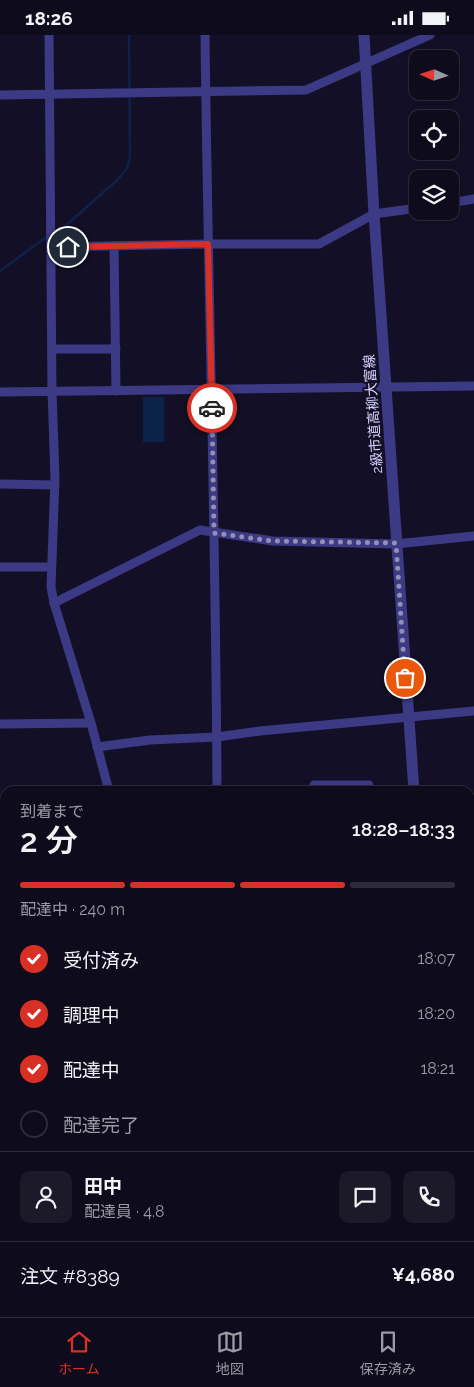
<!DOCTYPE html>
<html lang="ja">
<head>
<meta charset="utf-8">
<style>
  body { margin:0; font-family:Raleway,"Noto Sans JP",sans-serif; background:#1c1929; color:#f1f3f6; height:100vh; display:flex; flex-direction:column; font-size:19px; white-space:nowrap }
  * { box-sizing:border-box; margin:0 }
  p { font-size:16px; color:#9b9ba3 }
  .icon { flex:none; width:28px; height:28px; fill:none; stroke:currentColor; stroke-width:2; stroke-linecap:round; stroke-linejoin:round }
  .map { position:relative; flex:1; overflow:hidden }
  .panel { position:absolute; left:0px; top:751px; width:475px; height:531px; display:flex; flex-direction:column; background:#0e0b1c; border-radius:15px 15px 0 0; box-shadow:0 2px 8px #0003,0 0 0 1px #2e2b3b }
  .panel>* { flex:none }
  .needle { width:32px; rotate:273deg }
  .fabs { position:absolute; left:409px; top:15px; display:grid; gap:10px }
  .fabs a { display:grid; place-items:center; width:50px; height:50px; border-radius:10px; background:#0e0b1c; box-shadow:0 2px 8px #0003,0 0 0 1px #2e2b3b; font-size:25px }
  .pin { position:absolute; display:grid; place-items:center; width:42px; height:42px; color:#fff; margin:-21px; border:2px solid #fff; border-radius:50%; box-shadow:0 1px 5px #0007 }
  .courier { position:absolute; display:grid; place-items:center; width:50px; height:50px; margin:-25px; border:4px solid #d93025; border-radius:50%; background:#fff; color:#222; box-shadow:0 1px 6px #0007 }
  .summary em { font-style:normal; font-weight:600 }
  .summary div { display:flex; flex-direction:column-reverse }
  .summary { display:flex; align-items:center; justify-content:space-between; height:85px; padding:0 20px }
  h1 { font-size:32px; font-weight:600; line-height:38px }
  .bar { display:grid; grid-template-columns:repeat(4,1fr); gap:8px 5px; align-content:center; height:60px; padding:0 20px }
  .bar i { height:6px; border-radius:4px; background:#2e2b3b }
  .bar .active { background:#d93025 }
  .bar p { grid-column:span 4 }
  .line { display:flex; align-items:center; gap:12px; padding:0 20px; border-top:1px solid #2e2b3b }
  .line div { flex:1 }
  .round { display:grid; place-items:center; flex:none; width:52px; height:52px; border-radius:10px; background:#1c1929 }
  ol { padding:0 20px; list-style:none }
  li { display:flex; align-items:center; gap:15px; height:55px }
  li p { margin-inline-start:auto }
  li .icon { padding:5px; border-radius:50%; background:#d93025; color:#fff; stroke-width:4 }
  li:last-child { color:#9b9ba3 }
  li i { width:28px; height:28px; border:2px solid #2e2b3b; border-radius:50% }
  .status { display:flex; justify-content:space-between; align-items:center; height:35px; padding:0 25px; background:#0e0b1c; direction:ltr }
  .status svg { height:14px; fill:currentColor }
  .tabs { display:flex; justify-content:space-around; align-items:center; height:70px; border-top:1px solid #2e2b3b; background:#0e0b1c; font-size:14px; color:#9b9ba3 }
  .tabs a { display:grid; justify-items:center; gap:2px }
  .tabs .active { color:#d93025 }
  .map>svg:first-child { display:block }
  .water { fill:#0c2248 }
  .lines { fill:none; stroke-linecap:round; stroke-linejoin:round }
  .stream { stroke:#0c2248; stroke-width:2.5 }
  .minor { stroke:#3d3a85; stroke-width:9 }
  .tertiary { stroke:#3d3a85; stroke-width:11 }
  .done { stroke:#948fb3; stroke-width:5; stroke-dasharray:0 9 }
  .route { stroke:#d93025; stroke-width:6 }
  .labels { text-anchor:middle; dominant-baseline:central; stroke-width:4.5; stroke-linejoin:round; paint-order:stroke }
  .street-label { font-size:14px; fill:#d9d4ff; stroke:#130f26 }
</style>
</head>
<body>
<div class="status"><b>18:26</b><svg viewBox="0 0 49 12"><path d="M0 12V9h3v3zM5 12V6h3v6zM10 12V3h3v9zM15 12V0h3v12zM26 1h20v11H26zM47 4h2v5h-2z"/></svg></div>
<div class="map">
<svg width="474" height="1282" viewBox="0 0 474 1282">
  <rect width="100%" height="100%" fill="#130f26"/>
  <rect class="water" x="143" y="362" width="21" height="45"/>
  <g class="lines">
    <g class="stream">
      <path d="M54,198L61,195L116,146L127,134L130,122L129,0"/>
      <path d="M0,236L49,200"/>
    </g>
    <g class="minor">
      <path d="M49,0L52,356L55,443L51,552L54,568L91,688L109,756"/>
      <path d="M205,0C208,252 216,504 217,756"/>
      <path d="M0,60L306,55L430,0"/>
      <path d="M450,168L474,164"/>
      <path d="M114,211L116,356"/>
      <path d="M52,212L208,209H319L374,179L418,173"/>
      <path d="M53,314H116"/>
      <path d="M0,357L474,351"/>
      <path d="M0,449L55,450"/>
      <path d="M0,532H51"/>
      <path d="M54,568L200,495L273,506L396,509L474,501"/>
      <path d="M0,689L91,688"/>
      <path d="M97,712L150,705L217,702L260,696L474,676"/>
      <path d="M314,750H369V756"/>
      <path d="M470,962H474"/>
      <path d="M0,982H5"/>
      <path d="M0,1179H5"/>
      <path d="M470,1179H474"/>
      <path d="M20,1278V1282"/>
      <path d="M128,1278L129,1282"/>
      <path d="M240,1282L243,1278"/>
    </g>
    <g class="tertiary">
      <path d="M364,0L374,179L414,756"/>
      <path d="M446,1278V1282"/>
    </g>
  </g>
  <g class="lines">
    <path class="done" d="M212,373L214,498L273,506L396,508L405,643"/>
    <path class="route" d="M68,212L208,209L212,373"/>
  </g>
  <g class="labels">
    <g class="street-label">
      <text transform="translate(373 379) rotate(-94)">2級市道高柳大富線</text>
    </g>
  </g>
</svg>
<div class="fabs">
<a><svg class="needle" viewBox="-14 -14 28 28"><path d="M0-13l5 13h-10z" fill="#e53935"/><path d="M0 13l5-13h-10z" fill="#9b9ba3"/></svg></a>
<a><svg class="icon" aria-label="locate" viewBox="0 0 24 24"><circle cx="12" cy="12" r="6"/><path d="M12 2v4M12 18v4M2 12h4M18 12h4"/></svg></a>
<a><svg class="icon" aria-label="layers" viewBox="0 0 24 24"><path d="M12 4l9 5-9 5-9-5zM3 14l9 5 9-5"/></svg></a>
</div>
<div class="pin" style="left:405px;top:643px;background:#ea580c"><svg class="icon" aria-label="bag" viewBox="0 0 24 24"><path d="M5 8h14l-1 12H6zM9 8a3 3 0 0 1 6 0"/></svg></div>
<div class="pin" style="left:68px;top:212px;background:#1f2937"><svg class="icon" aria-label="home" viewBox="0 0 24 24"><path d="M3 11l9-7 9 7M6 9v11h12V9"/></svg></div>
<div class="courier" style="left:212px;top:373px"><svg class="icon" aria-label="car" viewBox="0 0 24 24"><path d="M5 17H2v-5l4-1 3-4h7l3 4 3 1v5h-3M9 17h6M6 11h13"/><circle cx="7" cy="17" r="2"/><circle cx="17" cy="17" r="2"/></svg></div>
<section class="panel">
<div class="summary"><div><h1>2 分</h1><p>到着まで</p></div><em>18:28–18:33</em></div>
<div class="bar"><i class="active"></i><i class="active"></i><i class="active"></i><i></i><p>配達中 · 240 m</p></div>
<ol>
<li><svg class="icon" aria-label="check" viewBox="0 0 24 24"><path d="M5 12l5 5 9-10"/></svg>受付済み<p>18:07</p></li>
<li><svg class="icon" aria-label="check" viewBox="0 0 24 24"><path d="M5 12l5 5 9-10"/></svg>調理中<p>18:20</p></li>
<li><svg class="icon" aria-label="check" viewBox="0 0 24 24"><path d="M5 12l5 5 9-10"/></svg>配達中<p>18:21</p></li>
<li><i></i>配達完了</li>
</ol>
<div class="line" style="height:90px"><a class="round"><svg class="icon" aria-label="person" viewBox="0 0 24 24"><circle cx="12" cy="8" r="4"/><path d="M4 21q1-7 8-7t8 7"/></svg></a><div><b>田中</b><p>配達員 · 4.8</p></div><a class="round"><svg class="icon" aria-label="chat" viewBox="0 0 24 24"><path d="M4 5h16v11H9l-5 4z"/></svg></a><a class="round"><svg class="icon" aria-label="phone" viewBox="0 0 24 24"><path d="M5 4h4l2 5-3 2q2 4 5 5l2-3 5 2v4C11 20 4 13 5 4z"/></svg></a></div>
<div class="line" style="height:65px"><div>注文 #8389</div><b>¥4,680</b></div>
</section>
</div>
<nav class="tabs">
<a class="active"><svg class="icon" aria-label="home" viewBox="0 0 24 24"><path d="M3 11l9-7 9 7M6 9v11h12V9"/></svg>ホーム</a>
<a><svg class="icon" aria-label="map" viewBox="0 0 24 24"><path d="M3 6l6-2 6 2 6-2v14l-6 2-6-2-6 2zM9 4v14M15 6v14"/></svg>地図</a>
<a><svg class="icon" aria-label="saved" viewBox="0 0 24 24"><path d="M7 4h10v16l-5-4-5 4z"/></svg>保存済み</a>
</nav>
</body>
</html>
